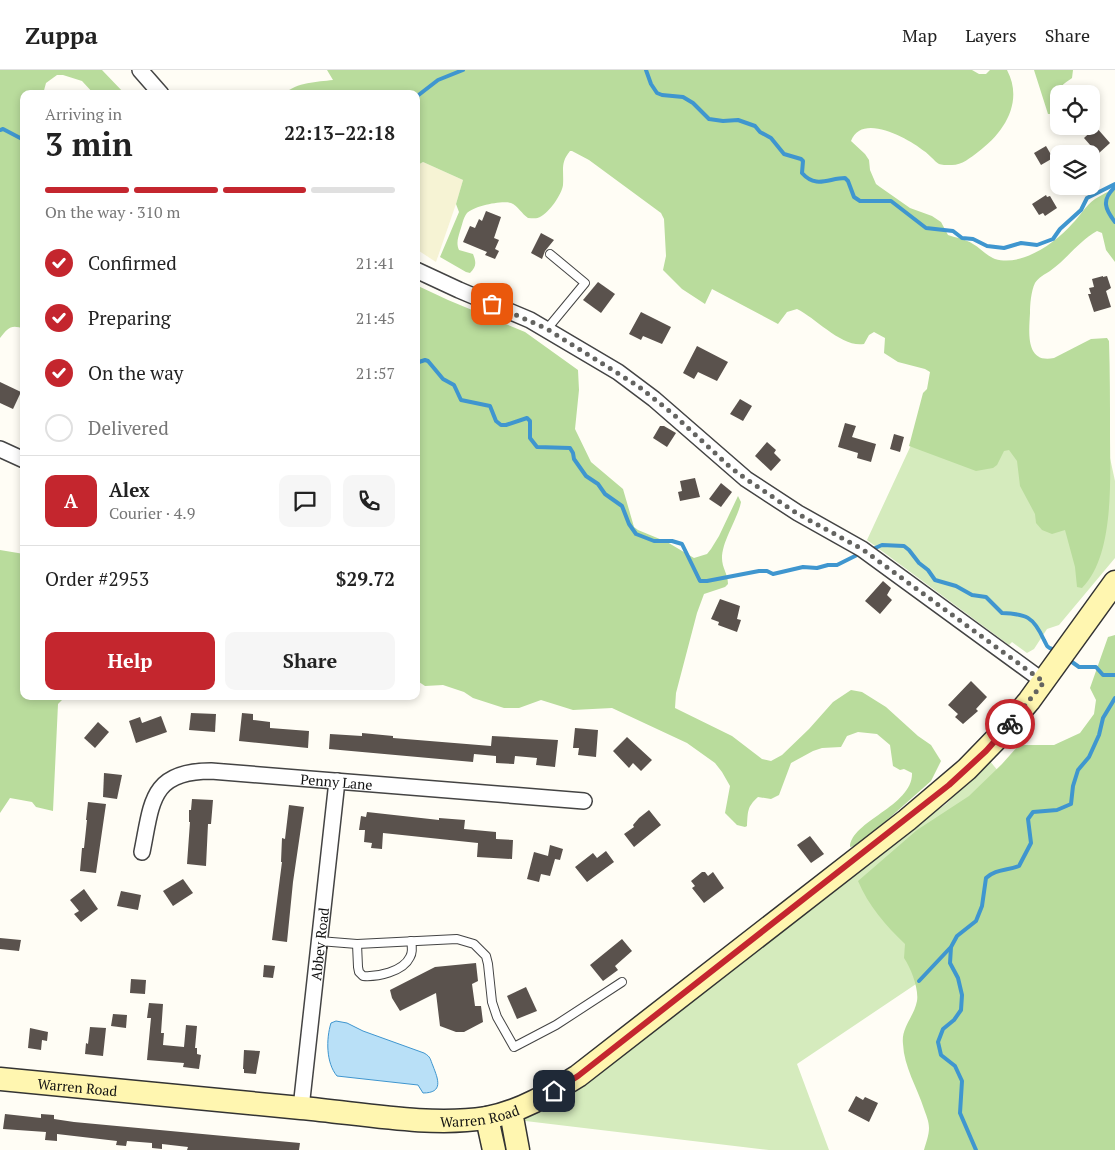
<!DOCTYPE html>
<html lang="en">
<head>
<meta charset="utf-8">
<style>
  body { margin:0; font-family:"PT Serif",serif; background:#f6f6f6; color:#222; height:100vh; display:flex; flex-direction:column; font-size:19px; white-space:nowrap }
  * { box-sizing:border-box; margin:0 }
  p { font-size:16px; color:#767676 }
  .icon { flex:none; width:28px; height:28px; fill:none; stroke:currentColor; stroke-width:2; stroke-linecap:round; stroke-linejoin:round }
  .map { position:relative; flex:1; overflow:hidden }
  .details { position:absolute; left:20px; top:20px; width:400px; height:610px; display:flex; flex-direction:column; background:#fff; border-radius:10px; box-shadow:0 2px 8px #0003 }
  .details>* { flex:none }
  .controls { position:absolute; left:1050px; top:15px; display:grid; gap:10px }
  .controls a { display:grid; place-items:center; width:50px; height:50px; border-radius:10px; background:#fff; box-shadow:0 2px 8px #0003; font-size:25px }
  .pin { position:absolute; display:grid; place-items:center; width:42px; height:42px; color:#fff; margin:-21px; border-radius:10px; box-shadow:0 2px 8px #0006 }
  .courier { position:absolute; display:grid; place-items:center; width:50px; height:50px; margin:-25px; border:4px solid #c4262e; border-radius:50%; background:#fff; color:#222; box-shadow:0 1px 6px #0007 }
  .head em { font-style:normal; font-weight:700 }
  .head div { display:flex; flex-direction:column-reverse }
  .head { display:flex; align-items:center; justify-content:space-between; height:85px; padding:0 25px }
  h1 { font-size:32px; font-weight:700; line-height:38px }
  .bar { display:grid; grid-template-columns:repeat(4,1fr); gap:8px 5px; align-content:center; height:60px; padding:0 25px }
  .bar i { height:6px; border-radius:4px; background:#e0e0e0 }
  .bar .current { background:#c4262e }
  .bar p { grid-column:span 4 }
  .line { display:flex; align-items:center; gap:12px; padding:0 25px; border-top:1px solid #e0e0e0 }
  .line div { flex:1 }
  .round { display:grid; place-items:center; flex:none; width:52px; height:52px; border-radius:10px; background:#f6f6f6 }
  ol { padding:0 25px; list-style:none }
  li { display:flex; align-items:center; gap:15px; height:55px }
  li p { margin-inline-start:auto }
  li .icon { padding:5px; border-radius:50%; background:#c4262e; color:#fff; stroke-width:4 }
  li:last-child { color:#767676 }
  li i { width:28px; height:28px; border:2px solid #e0e0e0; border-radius:50% }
  .primary-button { display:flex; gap:10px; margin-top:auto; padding:10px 25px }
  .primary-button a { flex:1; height:58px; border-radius:10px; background:#c4262e; color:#fff; font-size:20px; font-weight:700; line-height:58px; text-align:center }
  .primary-button a+a { background:#f6f6f6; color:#222 }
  header { display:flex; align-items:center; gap:30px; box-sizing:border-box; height:70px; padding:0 25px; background:#fff; border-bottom:1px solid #e0e0e0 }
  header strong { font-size:24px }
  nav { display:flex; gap:28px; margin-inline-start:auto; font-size:18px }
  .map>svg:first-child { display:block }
  .farmland { fill:#f6f3d4 }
  .green { fill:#d5ebbd }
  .forest { fill:#b9dc9c }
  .water { fill:#b9e0f7; stroke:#3f96cf }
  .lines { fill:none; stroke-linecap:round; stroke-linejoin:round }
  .stream { stroke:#3f96cf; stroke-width:4 }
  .building { fill:#5a524d }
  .lane-casing { stroke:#444; stroke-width:10 }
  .street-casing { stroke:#444; stroke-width:18 }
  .secondary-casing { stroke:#333; stroke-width:25 }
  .lane { stroke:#fff; stroke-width:8 }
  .street { stroke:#fff; stroke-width:15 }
  .secondary { stroke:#fff6b0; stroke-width:22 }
  .done { stroke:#646461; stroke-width:5; stroke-dasharray:0 9 }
  .route { stroke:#c4262e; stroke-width:6 }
  .labels { text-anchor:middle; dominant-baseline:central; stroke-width:5; stroke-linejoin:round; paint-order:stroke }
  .street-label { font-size:14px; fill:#111; stroke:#fff }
</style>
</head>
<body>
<header>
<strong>Zuppa</strong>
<nav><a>Map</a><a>Layers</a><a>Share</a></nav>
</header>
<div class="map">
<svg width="1115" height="1080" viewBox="0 0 1115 1080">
  <rect width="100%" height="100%" fill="#fffdf5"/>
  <path class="farmland" d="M423,92L463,110L456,134L436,192L416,179V96Z"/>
  <g class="green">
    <path d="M945,302L1110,388L1115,411V488L1059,555L1047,559L1034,579L1027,583L1012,572L1009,575L867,470Z"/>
    <path d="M989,690L1092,814L1115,1080L925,908L797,994L829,1080H769L517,1050L537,1043L634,973L845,806L946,734Z"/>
  </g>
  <g class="forest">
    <path d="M0,0H102L125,24H94L82,11L63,5H57L46,13L43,24H24V259C11,254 8,258 0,268Z"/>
    <path d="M327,0H972L979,4H986L990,0H1007C1024,32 1004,63 978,82C970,88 961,96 950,95C947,95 941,95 939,94C934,91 929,84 924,81C909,69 862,42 851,71L865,84L869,90L870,100L876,114L880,117L910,138L932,146L941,152L948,165C956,168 966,169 973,174C980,178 987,186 995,189C1022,197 1055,173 1072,154C1080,146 1085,136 1095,129C1101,125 1108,122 1115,118V192L1106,180L1102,163L1097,161C1079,171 1067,189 1050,201C1045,204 1038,208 1035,213C1031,221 1030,235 1030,243C1029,262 1025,294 1054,288L1091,269L1107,268L1109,271C1110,301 1110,332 1110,363C1110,407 1115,485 1082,518L1077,517L1075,497L1065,460L1052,464L1042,460L1036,453L1035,444L1020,416L1017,391L1009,380L1004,381L997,395L993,398L976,401L909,376L923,323L927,319L930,302L925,299L898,292L884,283L885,268L874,262L869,265L864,274C842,278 816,248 797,239L787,242L778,254L712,219L705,234L682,219L663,200L666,186L664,149L661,143L589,90L572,81H570C560,93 564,100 563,115C562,124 549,143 540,147C537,149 532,148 528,148C522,144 518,136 511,133C502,130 474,136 467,143C463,148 462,156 460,161C458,168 456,173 459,180L473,184C476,192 477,196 470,203L466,202L440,187L459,142L456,134L463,110L423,92L416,96V24H284C297,12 317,12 333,10Z"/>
    <path d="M1034,0H1073L1072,8C1070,10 1067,11 1065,13C1056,19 1057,36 1050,44H1048Z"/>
    <path d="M416,215L448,230L525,262L578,300L579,320L575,359L591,392L623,419L634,457L638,460L667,472L694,488L707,484L711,479L719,466L738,426L741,432C738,448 722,471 722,488C722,498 728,504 728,514L725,517L704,524L697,543L676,623L675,638L732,666L762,689L771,691L782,685L809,659L833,632L851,620L862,622L886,637L918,666L931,675L941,691L931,711L859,775L850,777C851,751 913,736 912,703L904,699L900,700L893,696L890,675L877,664L858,662L847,666L841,677L822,678L813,681L791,693L779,725L771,729L758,727C747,737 748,741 747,756L745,757L737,755L725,743L730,716L722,702L715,693L687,673L612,638L573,640L541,630L519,638H504L473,628L464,622L443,615L425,616L419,612V593L416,585Z"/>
    <path d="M0,480L24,484V626H66L58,634L53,741L36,737L32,732L10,728L0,743Z"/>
    <path d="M1115,565V1080H924C926,1073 929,1065 929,1058C929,1051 926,1045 924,1039C917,1017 904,997 903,974C901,957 914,947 917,931C919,919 911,898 904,888L905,874C886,856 868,835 858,811L917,760L969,726L1002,694L1019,675H1054L1080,663L1094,644L1096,630L1090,618L1108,567Z"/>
  </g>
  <path class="water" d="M336,951L347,953L363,961L424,983C431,987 430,989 433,996C438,1009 444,1023 423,1023L418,1015L337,1006C326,993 326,969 331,953Z"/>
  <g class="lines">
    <g class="stream">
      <path d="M646,0L651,14L657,23L662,25L683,27L693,33L709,49L723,51L738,50L755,56L760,62L771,68L784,84L801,89L803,91L802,103C816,119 829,108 845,108L848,111L854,127L860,131H891L926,158L953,161L962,168L973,169L987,176L1004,178L1021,173L1037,175L1053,169L1060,159L1081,140L1087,128L1115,114"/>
      <path d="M416,27L438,10L463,0"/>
      <path d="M0,60L3,59L24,70"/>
      <path d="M1115,117C1101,130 1105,139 1115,152"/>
      <path d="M416,293L425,290L428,291L443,309L454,315L461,330L490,336L496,351L501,355H506L527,348L530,351V368L537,377L570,378L573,383L574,389L586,406L598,414L605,424L622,436L629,454L636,464L654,471H672L682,474L700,511H707L759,501H767L773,504L803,497L817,498L828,495H837L859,484"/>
      <path d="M873,479L882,475L904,476L909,480L919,493L928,500L935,510L956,516L972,525L986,527L1002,543C1026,544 1033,546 1044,570C1047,575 1046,577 1052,579"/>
      <path d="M1072,592L1079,597H1096L1103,605H1115"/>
      <path d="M919,911L950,878"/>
      <path d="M976,1080L960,1043L962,1011L955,996L941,985L938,972L943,959L954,950L961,940L962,925L958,908L950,893L951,877L957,866L976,851L982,836L986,808C996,799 1006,801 1019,796L1031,773L1028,749L1033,742L1057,740L1071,734L1073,716L1078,700L1089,687L1099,665L1103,648L1115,628"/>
    </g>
  </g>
  <g class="building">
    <path d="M1096,57L1110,73L1098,84L1084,68Z"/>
    <path d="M1046,76L1053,88L1041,95L1034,83Z"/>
    <path d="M1046,125L1047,127L1050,126L1057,138L1045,146L1043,143L1039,145L1032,134Z"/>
    <path d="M486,141L501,147L494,168L499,170L495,179L499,181L495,189L485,185L487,182L463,172L470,156L475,158L479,149L482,151Z"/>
    <path d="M541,163L554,170L545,181L542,189L531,183Z"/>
    <path d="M1103,206V207L1107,206L1111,218L1106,221L1111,237L1094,242L1088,224H1091L1089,218L1094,217L1092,209Z"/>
    <path d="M598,212L615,224L601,243L583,230Z"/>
    <path d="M641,242L671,257L662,274L643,266L641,270L629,264Z"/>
    <path d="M697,276L728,292L717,311L698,302L694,309L683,303Z"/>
    <path d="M0,312L21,322L13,339L0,333Z"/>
    <path d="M740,329L752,336L743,351L730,344Z"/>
    <path d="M845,353L856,356L852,367L876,374L871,392L857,388L858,383L838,377Z"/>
    <path d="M660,356H664L676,363L667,377L653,368Z"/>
    <path d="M894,364L904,367L900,382L890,379Z"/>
    <path d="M767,372L776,380L774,383L781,390L771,401L755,386Z"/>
    <path d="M695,408L700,427L680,431L678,422L682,421L680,411Z"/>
    <path d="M721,413L732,422L721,437L709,429Z"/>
    <path d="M883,511L891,518L887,525L892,530L880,544L865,531Z"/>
    <path d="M720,529L740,536L737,549L741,550L737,562L718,555L719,552L711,549Z"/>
    <path d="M971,611L987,627L976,639L978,641L963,654L955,647L958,644L948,635Z"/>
    <path d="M191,643L216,644L215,662L189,660Z"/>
    <path d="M242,643L253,644V650L270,652V658L309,661L308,678L239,671Z"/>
    <path d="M161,646L167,662L136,673L129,651L140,647L142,653Z"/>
    <path d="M98,652L109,662L95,678L84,668Z"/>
    <path d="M575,658L598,660L596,687L578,685L579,678H573Z"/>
    <path d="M362,663L393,666V668L491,676L492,666L558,670L555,697L536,695L537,688L515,686L514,694L496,693V686L474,684L473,692L329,679L330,664L362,666Z"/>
    <path d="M627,667L652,690L641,701L633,693L629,698L613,681Z"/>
    <path d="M104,703L122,705L117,729L103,727Z"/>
    <path d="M192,729L213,730L211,754H208L206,796L187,794L190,752H189V740H191Z"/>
    <path d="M88,732L106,734L96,803L80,801L82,778H84L87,750H86Z"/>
    <path d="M289,735L304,737L293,812L287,872L272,870L282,792H281L282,768L285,769Z"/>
    <path d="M649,740L661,755L634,777L624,764L634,757L633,755L639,748Z"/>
    <path d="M367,742L439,750V748L465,750L464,759L496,762V769L513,770L512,789L477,787L478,773L383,763L382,779L371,778L372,773L364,772L365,760H359L361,746L366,747Z"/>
    <path d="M810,766L824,784L811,793L797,775Z"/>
    <path d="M550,775L563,779L560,790L555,789L550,806L541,804L539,812L527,809L534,782L548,786Z"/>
    <path d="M606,781L614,792L587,812L575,797L593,783L597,788Z"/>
    <path d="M702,802H705L708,806L713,802L724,818L704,833L692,818L695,816L691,811Z"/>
    <path d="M183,809L193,823L173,836L163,821Z"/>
    <path d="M84,819L98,839L81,852L74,844L79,841L70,830Z"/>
    <path d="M121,821L141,825L138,840L117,836Z"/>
    <path d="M0,868L21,870L19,881L0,879Z"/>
    <path d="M622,869L632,881L615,896L618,900L603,911L590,895Z"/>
    <path d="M476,893L478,911L472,914L475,936H481L483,952L464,962H456L440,956L436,923L400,941L392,928L390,920L435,897Z"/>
    <path d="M264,895L275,896L273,908L263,907Z"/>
    <path d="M131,909L146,910L145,924L130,923Z"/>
    <path d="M526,917L537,941L517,949L507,926Z"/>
    <path d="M149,933L163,934L161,963H164L163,975L184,977L186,955L197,956L195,978H197V984L201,985L199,999L183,997L184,993L147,990L151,948H147Z"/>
    <path d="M113,944L127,945L126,958L111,956Z"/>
    <path d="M90,957L106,958L103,986L85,984L86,973L88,974Z"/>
    <path d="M30,958L48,962L47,971L42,970L41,980L28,978Z"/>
    <path d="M244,980L260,981L256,1004L244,1003V999H243Z"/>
    <path d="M856,1026L863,1030L865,1027L878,1033L869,1052L848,1041Z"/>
    <path d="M5,1044L41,1048V1044L54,1045V1049L74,1052L300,1073L299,1080H187L188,1077L162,1074V1079L152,1078V1073L127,1071L126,1076L116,1075L117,1071L57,1064V1071L45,1070L46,1062L3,1059Z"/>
  </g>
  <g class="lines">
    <defs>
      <g id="lane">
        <path d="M547,259L585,213L550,184"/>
        <path d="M319,871L357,874L457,869L474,874L486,886L488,894L492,932L497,947L514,977L556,955L622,912"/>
        <path d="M357,874L358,897L359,902L363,906C377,907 403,902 410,887C413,882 412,876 411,871"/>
      </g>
      <g id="street">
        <path d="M140,0L161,24"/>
        <path d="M416,200L459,220L530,250L618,302L654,329L746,409L798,443L862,479L1043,611"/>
        <path d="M0,379L24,390"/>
        <path id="s1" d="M142,782C152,733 150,701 211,701L584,731"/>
        <path id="s2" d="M301,1038L337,711"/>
      </g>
      <g id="secondary">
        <path id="s3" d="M0,1009C100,1019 201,1028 301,1038C359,1043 429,1057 486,1048C520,1042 549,1024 578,1006L907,750L967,699L1001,664L1029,631L1115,512"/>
        <path d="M511,1042L518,1080"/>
        <path d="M487,1048L494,1080"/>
      </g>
    </defs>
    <use href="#lane" class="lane-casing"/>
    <use href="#street" class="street-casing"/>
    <use href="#secondary" class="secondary-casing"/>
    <use href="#lane" class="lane"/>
    <use href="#street" class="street"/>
    <use href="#secondary" class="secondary"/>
  </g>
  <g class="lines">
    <path class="done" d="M492,234L547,259L638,316L672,343L730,397L746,409L798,444L862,479L1044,612L1010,654"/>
    <path class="route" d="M554,1021L578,1006L949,715L986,681L1010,654"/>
  </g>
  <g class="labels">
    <g class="street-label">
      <text stroke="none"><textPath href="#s1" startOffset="248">Penny Lane</textPath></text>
      <text stroke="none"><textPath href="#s2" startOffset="165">Abbey Road</textPath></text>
      <text stroke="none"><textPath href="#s3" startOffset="78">Warren Road</textPath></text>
      <text stroke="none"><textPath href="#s3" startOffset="482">Warren Road</textPath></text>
    </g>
  </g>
</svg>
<div class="controls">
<a><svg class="icon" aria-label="locate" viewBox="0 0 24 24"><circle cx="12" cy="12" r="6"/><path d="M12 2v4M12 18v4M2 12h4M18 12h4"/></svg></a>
<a><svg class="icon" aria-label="layers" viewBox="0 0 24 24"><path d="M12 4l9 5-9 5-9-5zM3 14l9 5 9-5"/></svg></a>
</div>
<div class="pin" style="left:492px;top:234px;background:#ea580c"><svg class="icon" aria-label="bag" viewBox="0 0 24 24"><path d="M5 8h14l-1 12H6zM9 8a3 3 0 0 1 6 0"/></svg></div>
<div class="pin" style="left:554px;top:1021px;background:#1f2937"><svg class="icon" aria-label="home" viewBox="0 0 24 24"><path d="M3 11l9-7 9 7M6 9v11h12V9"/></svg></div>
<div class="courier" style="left:1010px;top:654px"><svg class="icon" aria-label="bike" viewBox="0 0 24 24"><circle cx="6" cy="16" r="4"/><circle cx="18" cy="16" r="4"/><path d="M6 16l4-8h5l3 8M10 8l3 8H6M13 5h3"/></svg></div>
<section class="details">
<div class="head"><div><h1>3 min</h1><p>Arriving in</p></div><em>22:13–22:18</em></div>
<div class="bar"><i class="current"></i><i class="current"></i><i class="current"></i><i></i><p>On the way · 310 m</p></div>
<ol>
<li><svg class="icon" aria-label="check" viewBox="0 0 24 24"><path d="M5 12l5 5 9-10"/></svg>Confirmed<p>21:41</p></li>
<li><svg class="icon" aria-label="check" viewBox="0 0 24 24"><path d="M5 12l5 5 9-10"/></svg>Preparing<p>21:45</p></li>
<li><svg class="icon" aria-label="check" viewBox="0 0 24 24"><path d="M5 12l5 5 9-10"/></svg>On the way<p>21:57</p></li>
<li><i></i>Delivered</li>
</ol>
<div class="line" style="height:90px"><b class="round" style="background:#c4262e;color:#fff">A</b><div><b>Alex</b><p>Courier · 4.9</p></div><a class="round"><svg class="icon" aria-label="chat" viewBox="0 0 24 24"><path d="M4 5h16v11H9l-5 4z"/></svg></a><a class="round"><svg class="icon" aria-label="phone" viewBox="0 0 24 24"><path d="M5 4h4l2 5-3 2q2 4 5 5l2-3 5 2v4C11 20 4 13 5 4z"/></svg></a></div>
<div class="line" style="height:65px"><div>Order #2953</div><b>$29.72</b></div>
<div class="primary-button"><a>Help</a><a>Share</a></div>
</section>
</div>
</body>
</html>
